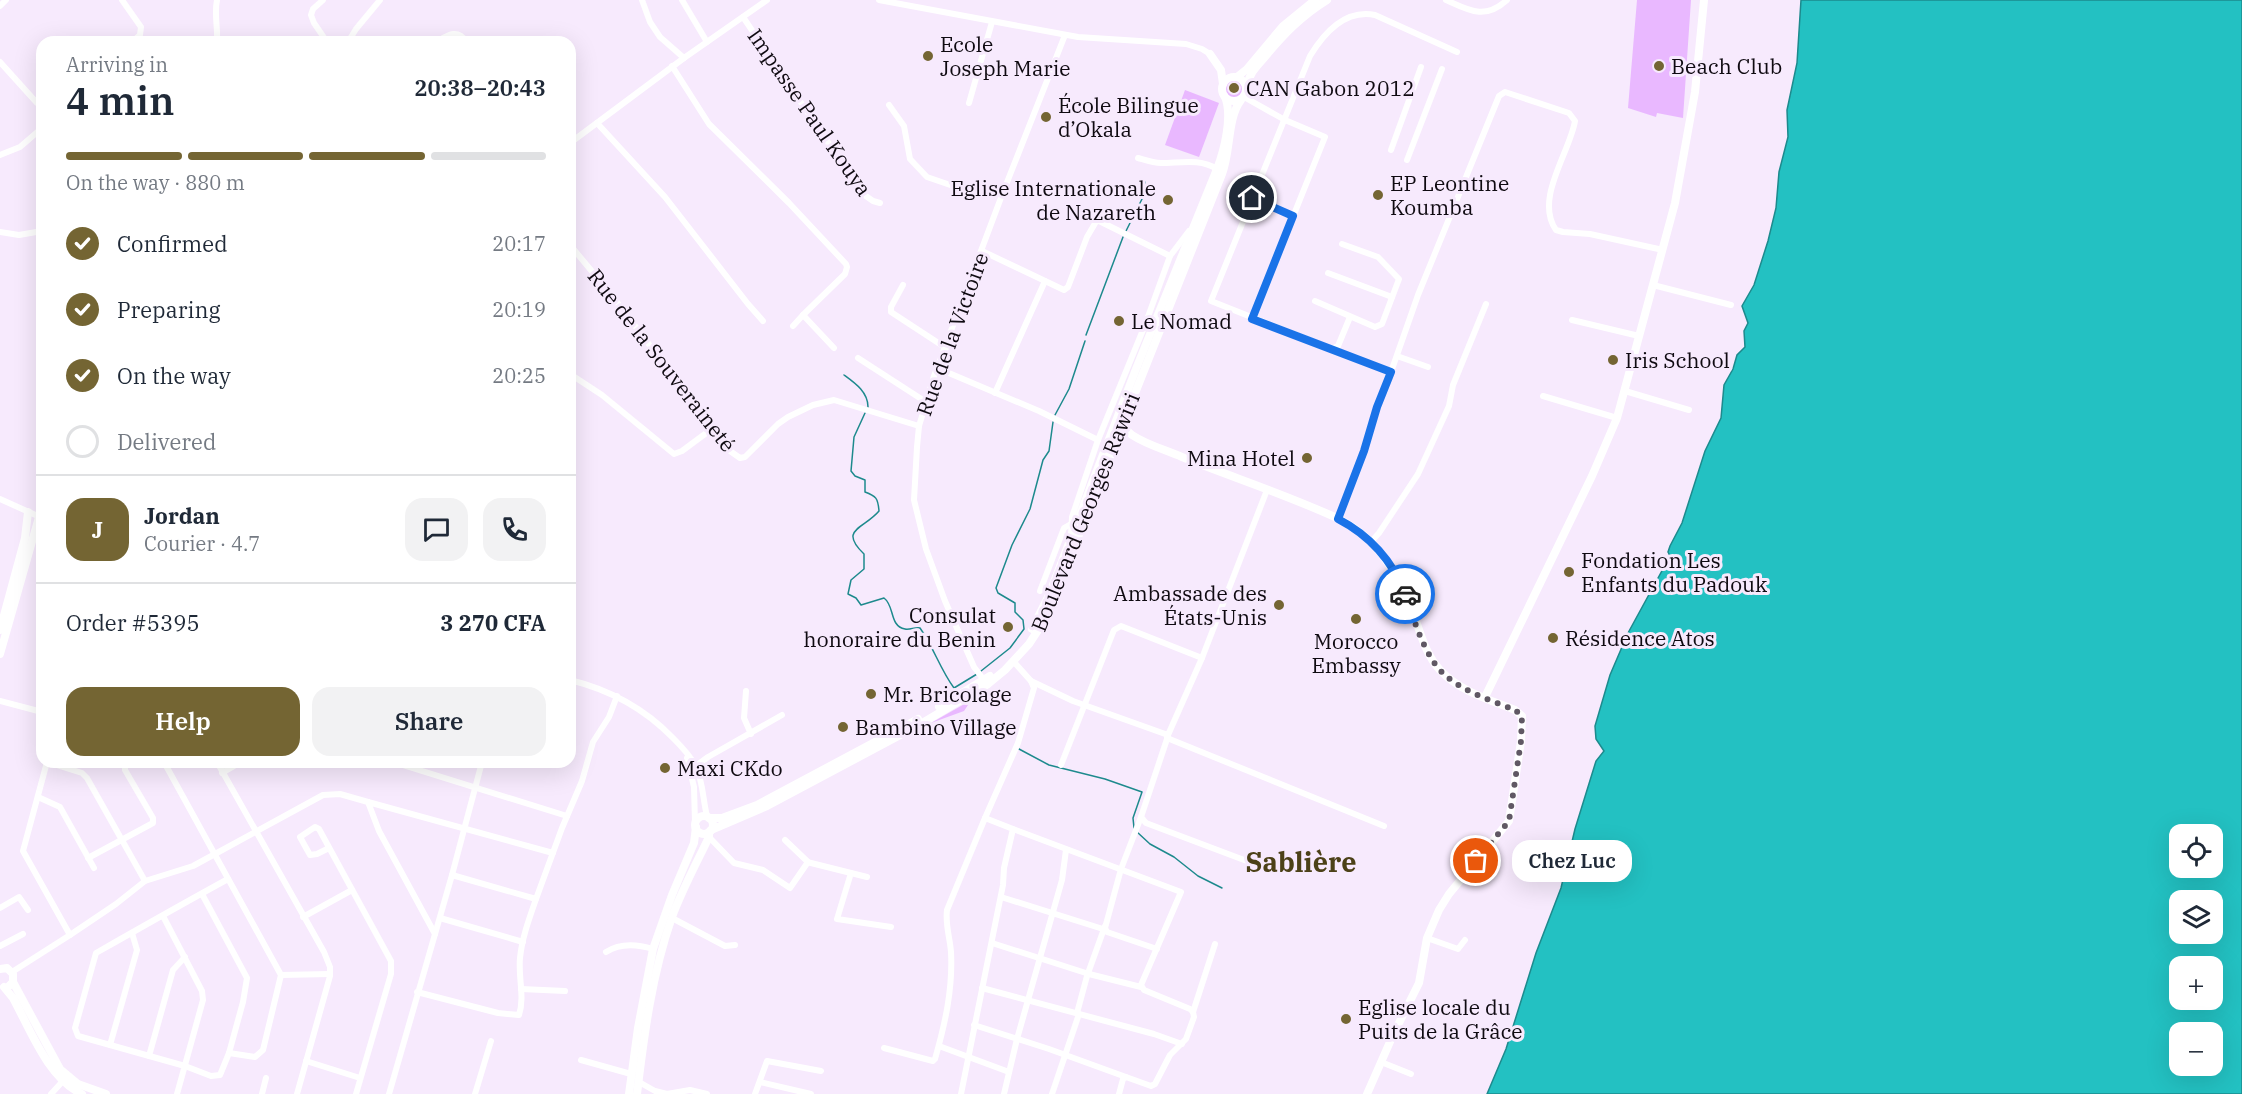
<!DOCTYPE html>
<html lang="en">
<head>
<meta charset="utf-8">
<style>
  body { margin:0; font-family:"IBM Plex Serif",serif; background:#f2f2f3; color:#1f2937; height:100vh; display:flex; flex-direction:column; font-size:22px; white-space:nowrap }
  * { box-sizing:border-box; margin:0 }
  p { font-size:20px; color:#747a83 }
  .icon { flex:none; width:33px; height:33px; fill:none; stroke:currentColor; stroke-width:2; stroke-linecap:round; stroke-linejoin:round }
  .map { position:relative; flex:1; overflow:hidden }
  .side { position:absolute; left:36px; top:36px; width:540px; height:732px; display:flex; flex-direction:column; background:#fff; border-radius:18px; box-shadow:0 6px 24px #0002 }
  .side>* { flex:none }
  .fabs { position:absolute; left:2169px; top:824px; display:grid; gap:12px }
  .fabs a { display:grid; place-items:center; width:54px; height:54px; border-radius:12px; background:#fff; box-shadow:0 6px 24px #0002; font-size:30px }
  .pin { position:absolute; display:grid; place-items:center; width:51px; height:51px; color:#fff; margin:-26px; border:3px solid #fff; border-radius:50%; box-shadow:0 2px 6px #0007 }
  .courier { position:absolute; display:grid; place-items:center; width:60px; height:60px; margin:-30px; border:4px solid #1a73e8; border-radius:50%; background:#fff; color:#222; box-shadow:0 2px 8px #0007 }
  .bubble { position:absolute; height:42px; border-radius:18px; background:#fff; box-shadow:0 6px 24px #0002; font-size:20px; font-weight:600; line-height:42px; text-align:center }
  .overview em { font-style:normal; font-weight:600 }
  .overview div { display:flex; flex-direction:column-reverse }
  .overview { display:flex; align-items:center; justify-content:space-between; height:102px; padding:0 30px }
  h1 { font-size:39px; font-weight:600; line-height:45px }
  .bar { display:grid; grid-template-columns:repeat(4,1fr); gap:9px 6px; align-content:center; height:72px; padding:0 30px }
  .bar i { height:8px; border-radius:4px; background:#e0e1e3 }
  .bar .selected { background:#746533 }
  .bar p { grid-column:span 4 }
  .line { display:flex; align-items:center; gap:15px; padding:0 30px; border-top:2px solid #e0e1e3 }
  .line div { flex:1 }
  .round { display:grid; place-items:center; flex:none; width:63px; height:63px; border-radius:18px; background:#f2f2f3 }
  ol { padding:0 30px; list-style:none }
  li { display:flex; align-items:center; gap:18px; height:66px }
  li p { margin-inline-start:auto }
  li .icon { padding:6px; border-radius:50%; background:#746533; color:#fff; stroke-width:4 }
  li:last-child { color:#747a83 }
  li i { width:33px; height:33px; border:3px solid #e0e1e3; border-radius:50% }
  .primary-button { display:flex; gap:12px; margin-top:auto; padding:12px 30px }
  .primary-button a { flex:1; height:69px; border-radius:18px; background:#746533; color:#fff; font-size:24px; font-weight:600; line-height:69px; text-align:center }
  .primary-button a+a { background:#f2f2f3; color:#1f2937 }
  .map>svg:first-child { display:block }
  .green { fill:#e9b8ff }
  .water { fill:#23c1c2; stroke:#1d8a8d; stroke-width:1.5; fill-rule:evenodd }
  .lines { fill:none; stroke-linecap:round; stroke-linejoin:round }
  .stream { stroke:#1d8a8d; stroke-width:1.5 }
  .minor { stroke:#fff; stroke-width:6 }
  .major { stroke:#fff; stroke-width:8 }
  .done { stroke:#605864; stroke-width:6; stroke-dasharray:0 10.8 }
  .route { stroke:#1a73e8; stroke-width:8 }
  .poi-dot { fill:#746533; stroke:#f7eafd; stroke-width:2 }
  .labels { text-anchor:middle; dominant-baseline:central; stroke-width:6; stroke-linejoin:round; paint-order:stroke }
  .poi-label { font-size:21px; fill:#0f0a11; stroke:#f7eafd; text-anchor:start }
  .street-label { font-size:21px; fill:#0f0a11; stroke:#f7eafd }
  .district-label { font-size:27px; font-weight:bold; fill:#4c4118; stroke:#f7eafd }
</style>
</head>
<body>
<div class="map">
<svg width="2242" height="1094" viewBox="0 0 2242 1094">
  <rect width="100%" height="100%" fill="#f7eafd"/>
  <g class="green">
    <path d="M1637,0H1691L1683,118L1657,113L1656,117L1628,108Z"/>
    <circle cx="1235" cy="89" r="10"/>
    <path d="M1185,90L1219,103L1199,157L1165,145Z"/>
    <path d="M968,702H970L964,711L931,723Z"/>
  </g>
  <path class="water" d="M1801,0H2242V1094H1487L1506,1049L1536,953L1561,888L1575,829L1596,761L1604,751L1596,739L1595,726L1610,675L1628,633L1670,556L1668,552L1670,546L1682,523L1705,451L1721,418L1724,385L1733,369L1737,355L1745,347L1744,331L1748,323L1742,306L1754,285L1768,241L1776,208L1779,172L1788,137L1787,110L1797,63ZM2180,834H2212V867H2180ZM2180,900H2212V933H2180ZM2180,966H2212V999H2180ZM2180,1032H2212V1065H2180Z"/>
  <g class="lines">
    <g class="stream">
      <path d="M1126,231L1143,197L1145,182"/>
      <path d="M1086,335L1123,237"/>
      <path d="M844,375C855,383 868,392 868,407"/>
      <path d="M865,413L854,437L851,471L855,476L865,480V492C876,496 878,498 879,511C864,529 838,529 864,554V569L851,580L848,594L856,598L861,605L884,598C895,606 889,626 905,629C910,630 915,627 920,628C933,646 940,669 954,688L977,674"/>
      <path d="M1055,415L1069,389L1085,341"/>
      <path d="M981,671L1010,648L1024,629L1023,620L1015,612V603L998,593L996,588L1012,545L1030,509L1043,460L1049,451L1053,422"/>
      <path d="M1019,749L1049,765L1105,779L1142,792L1133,818L1134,828"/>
      <path d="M1137,832L1150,844L1174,857L1198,876L1222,888"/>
    </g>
    <g class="minor">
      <path d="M122,0L141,27L140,35L132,42"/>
      <path d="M217,0C214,14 218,28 217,42"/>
      <path d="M323,0L313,9L311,15L314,23L327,42"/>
      <path d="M642,0L650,22L660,37L684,58"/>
      <path d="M682,0L707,42"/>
      <path d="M879,0L1078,37L1186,44L1202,49L1210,54"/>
      <path d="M1446,0C1470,11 1485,20 1507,0"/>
      <path d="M0,6L6,0"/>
      <path d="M743,17L863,194L873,201L880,203"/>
      <path d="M348,42L356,29L380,0"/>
      <path d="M436,42C448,35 457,28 467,42"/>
      <path d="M0,62L37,103L42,106"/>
      <path d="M672,66L709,124L789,203L846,264L847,267L845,274L803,315L834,348"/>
      <path d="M1244,97L1285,120L1325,137L1252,319"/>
      <path d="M969,103L992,22"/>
      <path d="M889,105L904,126L910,159L927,177L959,188L1002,195"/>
      <path d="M597,123L665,197L748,304L763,321"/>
      <path d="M570,143L684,58L767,0"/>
      <path d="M1391,150L1421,67"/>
      <path d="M0,155L20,147L42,128"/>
      <path d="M1138,158C1145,160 1153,163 1161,163C1180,163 1200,158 1217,169"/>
      <path d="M1407,160L1442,69"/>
      <path d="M1252,198L1293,216"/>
      <path d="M0,232L19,235L42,231"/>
      <path d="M570,245L610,293L730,451L740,458L745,457L778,424L788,417L813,405L834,400L919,426"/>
      <path d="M982,251L1064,290L1068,287L1087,237L1097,220L1170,256"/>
      <path d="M1328,273L1392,297"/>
      <path d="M903,285L891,307V312L946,348"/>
      <path d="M1653,285L1731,305"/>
      <path d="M1315,301L1375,327L1382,324L1399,279L1378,257L1342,244"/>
      <path d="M1350,317L1338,346L1332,349L1211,301L1310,56C1324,33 1346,9 1375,15L1457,52"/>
      <path d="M1572,320L1639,336"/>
      <path d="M793,326L803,315"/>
      <path d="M1332,349L1391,372"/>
      <path d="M1397,356L1428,367"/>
      <path d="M858,358L926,402"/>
      <path d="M937,368L1039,411L1098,440"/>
      <path d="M570,374L602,395L674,454L682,451L713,428"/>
      <path d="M1625,391L1689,410"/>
      <path d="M995,393L1045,281"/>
      <path d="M1543,396L1617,418"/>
      <path d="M0,499L40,517"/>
      <path d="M1338,519L1364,451L1377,407L1391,372L1418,295L1499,96L1505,92L1569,113L1575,121C1570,152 1534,199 1556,230L1563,232L1590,234L1663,250"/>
      <path d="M1071,535L1072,517L1098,440L1145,325L1170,256L1189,231"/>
      <path d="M1371,542L1379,533L1418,474L1449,406L1453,385L1486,304"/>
      <path d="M1040,591L1064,528L1071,524"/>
      <path d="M570,680C611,690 644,708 673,738C681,746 691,756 696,767C703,781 703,801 707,816"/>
      <path d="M984,680L974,667L945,601L926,549L914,500L917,447L919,426L934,376L1002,195L1065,35"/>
      <path d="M1031,681L1073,701L1168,735L1202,658L1267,490"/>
      <path d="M746,691L744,718L751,734"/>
      <path d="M0,701L42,712"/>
      <path d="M1168,736L1141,817L1146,823L1260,866"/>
      <path d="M1167,738L1384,826"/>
      <path d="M687,758L694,787L695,823"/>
      <path d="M47,762L23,851L70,935L116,904L145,881L193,866L323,795L340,794L368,802L379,831L435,934"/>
      <path d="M47,762L82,773L87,778L145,881"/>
      <path d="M164,762L281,975L263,1050L255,1057L229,1053"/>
      <path d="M217,762L324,952L330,967V976L297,1094"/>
      <path d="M393,762L567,816"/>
      <path d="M1061,765L1112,635L1114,630L1121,626L1202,658"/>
      <path d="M696,766L708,757L782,715"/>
      <path d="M222,773L241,762"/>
      <path d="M38,797L60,807L94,868"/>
      <path d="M368,802L553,853"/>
      <path d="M1141,817L1121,869L1105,928L1107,932L1157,949"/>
      <path d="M1013,829L1181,892L1141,985L1144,990L1190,1009L1193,1012L1194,1017L1186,1039L1170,1055L1155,1084L1151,1086L1126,1077L1123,1079L1119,1094"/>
      <path d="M709,837L734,863L763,870L790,888L808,862L785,840"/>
      <path d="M329,848L317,854L310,855L300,837L315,827L319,829L391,961V974L356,1094"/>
      <path d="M88,858L153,823V818L125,770V762"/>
      <path d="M807,862L867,877"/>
      <path d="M851,873L837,919L891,927"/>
      <path d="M452,875L536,899L562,828L582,781L593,742L609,717L617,696"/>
      <path d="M202,894L247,978L243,1002L229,1053L220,1075L211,1076L185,1066L78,1036L75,1028L96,953C140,928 184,903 228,879"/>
      <path d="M1001,897L1103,929"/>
      <path d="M0,908L19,897L28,910"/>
      <path d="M163,916L202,991L203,1000L177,1094"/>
      <path d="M303,917L352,890"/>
      <path d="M440,918L523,942"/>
      <path d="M672,918L725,946L735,945"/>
      <path d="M1427,938L1458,949L1465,940"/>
      <path d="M992,943L1089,974L1141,987"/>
      <path d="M0,946L23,934"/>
      <path d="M606,952C620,943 637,944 653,949"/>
      <path d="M12,972L70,935"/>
      <path d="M281,975L330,974"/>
      <path d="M982,988L1154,1034L1182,1044"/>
      <path d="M521,989L565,991"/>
      <path d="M417,992L498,1013L519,1015C525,997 518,977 520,958C522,938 529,919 536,899"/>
      <path d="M1193,1012L1215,944"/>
      <path d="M1077,1013L1087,976L1105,926"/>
      <path d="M974,1025L1049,1049L1126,1077"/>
      <path d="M110,1045L137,950L132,933"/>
      <path d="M939,1046L1009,1072"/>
      <path d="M884,1048L933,1061L935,1059C945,1024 953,989 951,952C950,938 945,924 947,910L985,818"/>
      <path d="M149,1056L173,970L185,957"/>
      <path d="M581,1060L631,1074"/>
      <path d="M306,1061L360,1078"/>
      <path d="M1381,1062L1411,1074"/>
      <path d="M639,1082L655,1091L667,1094L690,1090L707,1094"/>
      <path d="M760,1082L811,1094"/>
      <path d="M51,1094L62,1082"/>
      <path d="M262,1094L266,1078"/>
      <path d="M389,1094L452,875L482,762"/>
      <path d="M475,1094L491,1041"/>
      <path d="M755,1094L767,1061L821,1071"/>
      <path d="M961,1094L1003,885L1004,868L1013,829L985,818L1018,743L1034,688L1031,681L1014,662"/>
      <path d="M1004,1094L1017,1039L1062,880L1066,850"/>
      <path d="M1052,1094L1079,1014"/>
    </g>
    <g class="major">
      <path d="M1210,54L1221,70L1223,84"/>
      <circle cx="1234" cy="89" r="12"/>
      <path d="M1237,77L1247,69L1283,26L1315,0"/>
      <path d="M1247,86C1249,74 1256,67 1264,58C1283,35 1301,16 1327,0"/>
      <path d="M1123,420C1124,427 1126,431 1132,435C1147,445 1166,450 1182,457C1234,478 1288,495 1339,519C1381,540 1400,579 1416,621C1422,638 1427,656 1440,670C1459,691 1490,700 1515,710L1522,716L1521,741L1509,821L1449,894L1439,910L1427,938L1419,983L1393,1035L1367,1094"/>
      <path d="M1032,629L1049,595L1136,369L1217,169C1224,151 1233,116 1225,97"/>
      <path d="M0,630L25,538L28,512"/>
      <path d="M0,654L39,517"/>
      <path d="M1485,697L1592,476L1617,418L1675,203L1695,92L1704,0"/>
      <path d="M939,707L990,676"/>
      <circle cx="704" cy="825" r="9"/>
      <path d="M709,818H722L757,805L918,719"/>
      <path d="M711,830L767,806L919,725L988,684L1005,670L1029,644L1044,621L1057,590L1222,174C1231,151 1227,118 1241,100"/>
      <path d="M0,969L7,968L13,974V982L9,986"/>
      <path d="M13,982L60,1069L78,1084L106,1094"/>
      <path d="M4,987L13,998C31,1031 48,1078 82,1094"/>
      <path d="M629,1094L638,1028L653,949L672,895L694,843L696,827"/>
      <path d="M637,1094C644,1035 652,974 672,917C682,890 696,864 709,837V832"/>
    </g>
  </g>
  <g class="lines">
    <path class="done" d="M1405,594C1413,617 1421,644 1435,664C1453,689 1488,699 1515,710L1522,716L1521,741L1509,821L1476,861"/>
    <path class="route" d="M1252,198L1293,216L1252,319L1391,372L1377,407L1364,451L1338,519C1369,535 1393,561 1405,594"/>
  </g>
  <g class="poi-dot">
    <circle cx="928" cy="56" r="6"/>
    <circle cx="1659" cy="66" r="6"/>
    <circle cx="1234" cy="88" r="6"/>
    <circle cx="1046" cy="117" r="6"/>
    <circle cx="1378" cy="195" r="6"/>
    <circle cx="1168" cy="200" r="6"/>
    <circle cx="1119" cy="321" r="6"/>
    <circle cx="1613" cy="360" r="6"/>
    <circle cx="1307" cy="458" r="6"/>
    <circle cx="1569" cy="572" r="6"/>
    <circle cx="1279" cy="605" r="6"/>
    <circle cx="1356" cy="619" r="6"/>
    <circle cx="1008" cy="627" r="6"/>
    <circle cx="1553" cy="638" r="6"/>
    <circle cx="871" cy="694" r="6"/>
    <circle cx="843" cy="727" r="6"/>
    <circle cx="665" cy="768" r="6"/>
    <circle cx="1346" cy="1019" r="6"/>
  </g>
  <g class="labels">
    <g class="poi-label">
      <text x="940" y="44">Ecole<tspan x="940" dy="24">Joseph Marie</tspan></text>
      <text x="1671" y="66">Beach Club</text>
      <text x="1246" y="88">CAN Gabon 2012</text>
      <text x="1058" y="105">École Bilingue<tspan x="1058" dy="24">d’Okala</tspan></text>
      <text x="1390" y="183">EP Leontine<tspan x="1390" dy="24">Koumba</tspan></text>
      <text x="1156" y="188" text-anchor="end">Eglise Internationale<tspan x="1156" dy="24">de Nazareth</tspan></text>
      <text x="1131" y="321">Le Nomad</text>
      <text x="1625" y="360">Iris School</text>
      <text x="1295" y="458" text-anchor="end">Mina Hotel</text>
      <text x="1581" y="560">Fondation Les<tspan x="1581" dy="24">Enfants du Padouk</tspan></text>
      <text x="1267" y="593" text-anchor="end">Ambassade des<tspan x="1267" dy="24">États-Unis</tspan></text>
      <text x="996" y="615" text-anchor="end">Consulat<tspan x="996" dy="24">honoraire du Benin</tspan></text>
      <text x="1565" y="638">Résidence Atos</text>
      <text x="1356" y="641" text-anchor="middle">Morocco<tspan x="1356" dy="24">Embassy</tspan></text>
      <text x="883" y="694">Mr. Bricolage</text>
      <text x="855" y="727">Bambino Village</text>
      <text x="677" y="768">Maxi CKdo</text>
      <text x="1358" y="1007">Eglise locale du<tspan x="1358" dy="24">Puits de la Grâce</tspan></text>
    </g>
    <g class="street-label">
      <text transform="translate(810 112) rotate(55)">Impasse Paul Kouya</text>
      <text transform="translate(952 334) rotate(-70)">Rue de la Victoire</text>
      <text transform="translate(662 360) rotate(52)">Rue de la Souveraineté</text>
      <text transform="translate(1085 512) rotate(-68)">Boulevard Georges Rawiri</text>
    </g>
    <g class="district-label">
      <text x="1301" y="861">Sablière</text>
    </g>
  </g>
</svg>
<div class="fabs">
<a><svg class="icon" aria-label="locate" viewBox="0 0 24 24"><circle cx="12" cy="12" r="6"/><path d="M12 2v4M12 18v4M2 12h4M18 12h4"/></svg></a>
<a><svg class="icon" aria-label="layers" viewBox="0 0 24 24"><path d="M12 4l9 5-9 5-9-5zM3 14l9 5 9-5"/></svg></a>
<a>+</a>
<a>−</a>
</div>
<div class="pin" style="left:1476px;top:861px;background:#ea580c"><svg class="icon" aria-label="bag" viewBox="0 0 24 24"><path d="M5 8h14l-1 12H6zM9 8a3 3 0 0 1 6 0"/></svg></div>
<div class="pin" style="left:1252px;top:198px;background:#1f2937"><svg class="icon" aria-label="home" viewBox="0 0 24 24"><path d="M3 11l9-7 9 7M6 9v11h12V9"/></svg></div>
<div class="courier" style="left:1405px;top:594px"><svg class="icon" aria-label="car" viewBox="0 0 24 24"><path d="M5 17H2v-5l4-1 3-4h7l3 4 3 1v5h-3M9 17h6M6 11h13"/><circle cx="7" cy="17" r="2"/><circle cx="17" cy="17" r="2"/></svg></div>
<div class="bubble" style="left:1512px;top:840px;width:120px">Chez Luc</div>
<section class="side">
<div class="overview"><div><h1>4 min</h1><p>Arriving in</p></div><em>20:38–20:43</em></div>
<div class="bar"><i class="selected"></i><i class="selected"></i><i class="selected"></i><i></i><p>On the way · 880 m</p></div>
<ol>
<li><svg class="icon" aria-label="check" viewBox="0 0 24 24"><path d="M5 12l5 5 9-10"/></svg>Confirmed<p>20:17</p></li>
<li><svg class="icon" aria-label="check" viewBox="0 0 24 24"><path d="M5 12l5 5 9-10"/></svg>Preparing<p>20:19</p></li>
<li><svg class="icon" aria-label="check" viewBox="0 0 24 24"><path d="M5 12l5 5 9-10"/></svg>On the way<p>20:25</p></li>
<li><i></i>Delivered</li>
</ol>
<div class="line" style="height:108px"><b class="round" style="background:#746533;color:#fff">J</b><div><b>Jordan</b><p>Courier · 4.7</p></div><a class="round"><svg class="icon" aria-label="chat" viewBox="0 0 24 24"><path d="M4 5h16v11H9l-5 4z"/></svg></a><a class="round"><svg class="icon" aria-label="phone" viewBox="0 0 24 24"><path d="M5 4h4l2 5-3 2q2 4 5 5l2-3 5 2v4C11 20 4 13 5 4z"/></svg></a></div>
<div class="line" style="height:78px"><div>Order #5395</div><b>3 270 CFA</b></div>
<div class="primary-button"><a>Help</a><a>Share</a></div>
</section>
</div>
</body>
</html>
